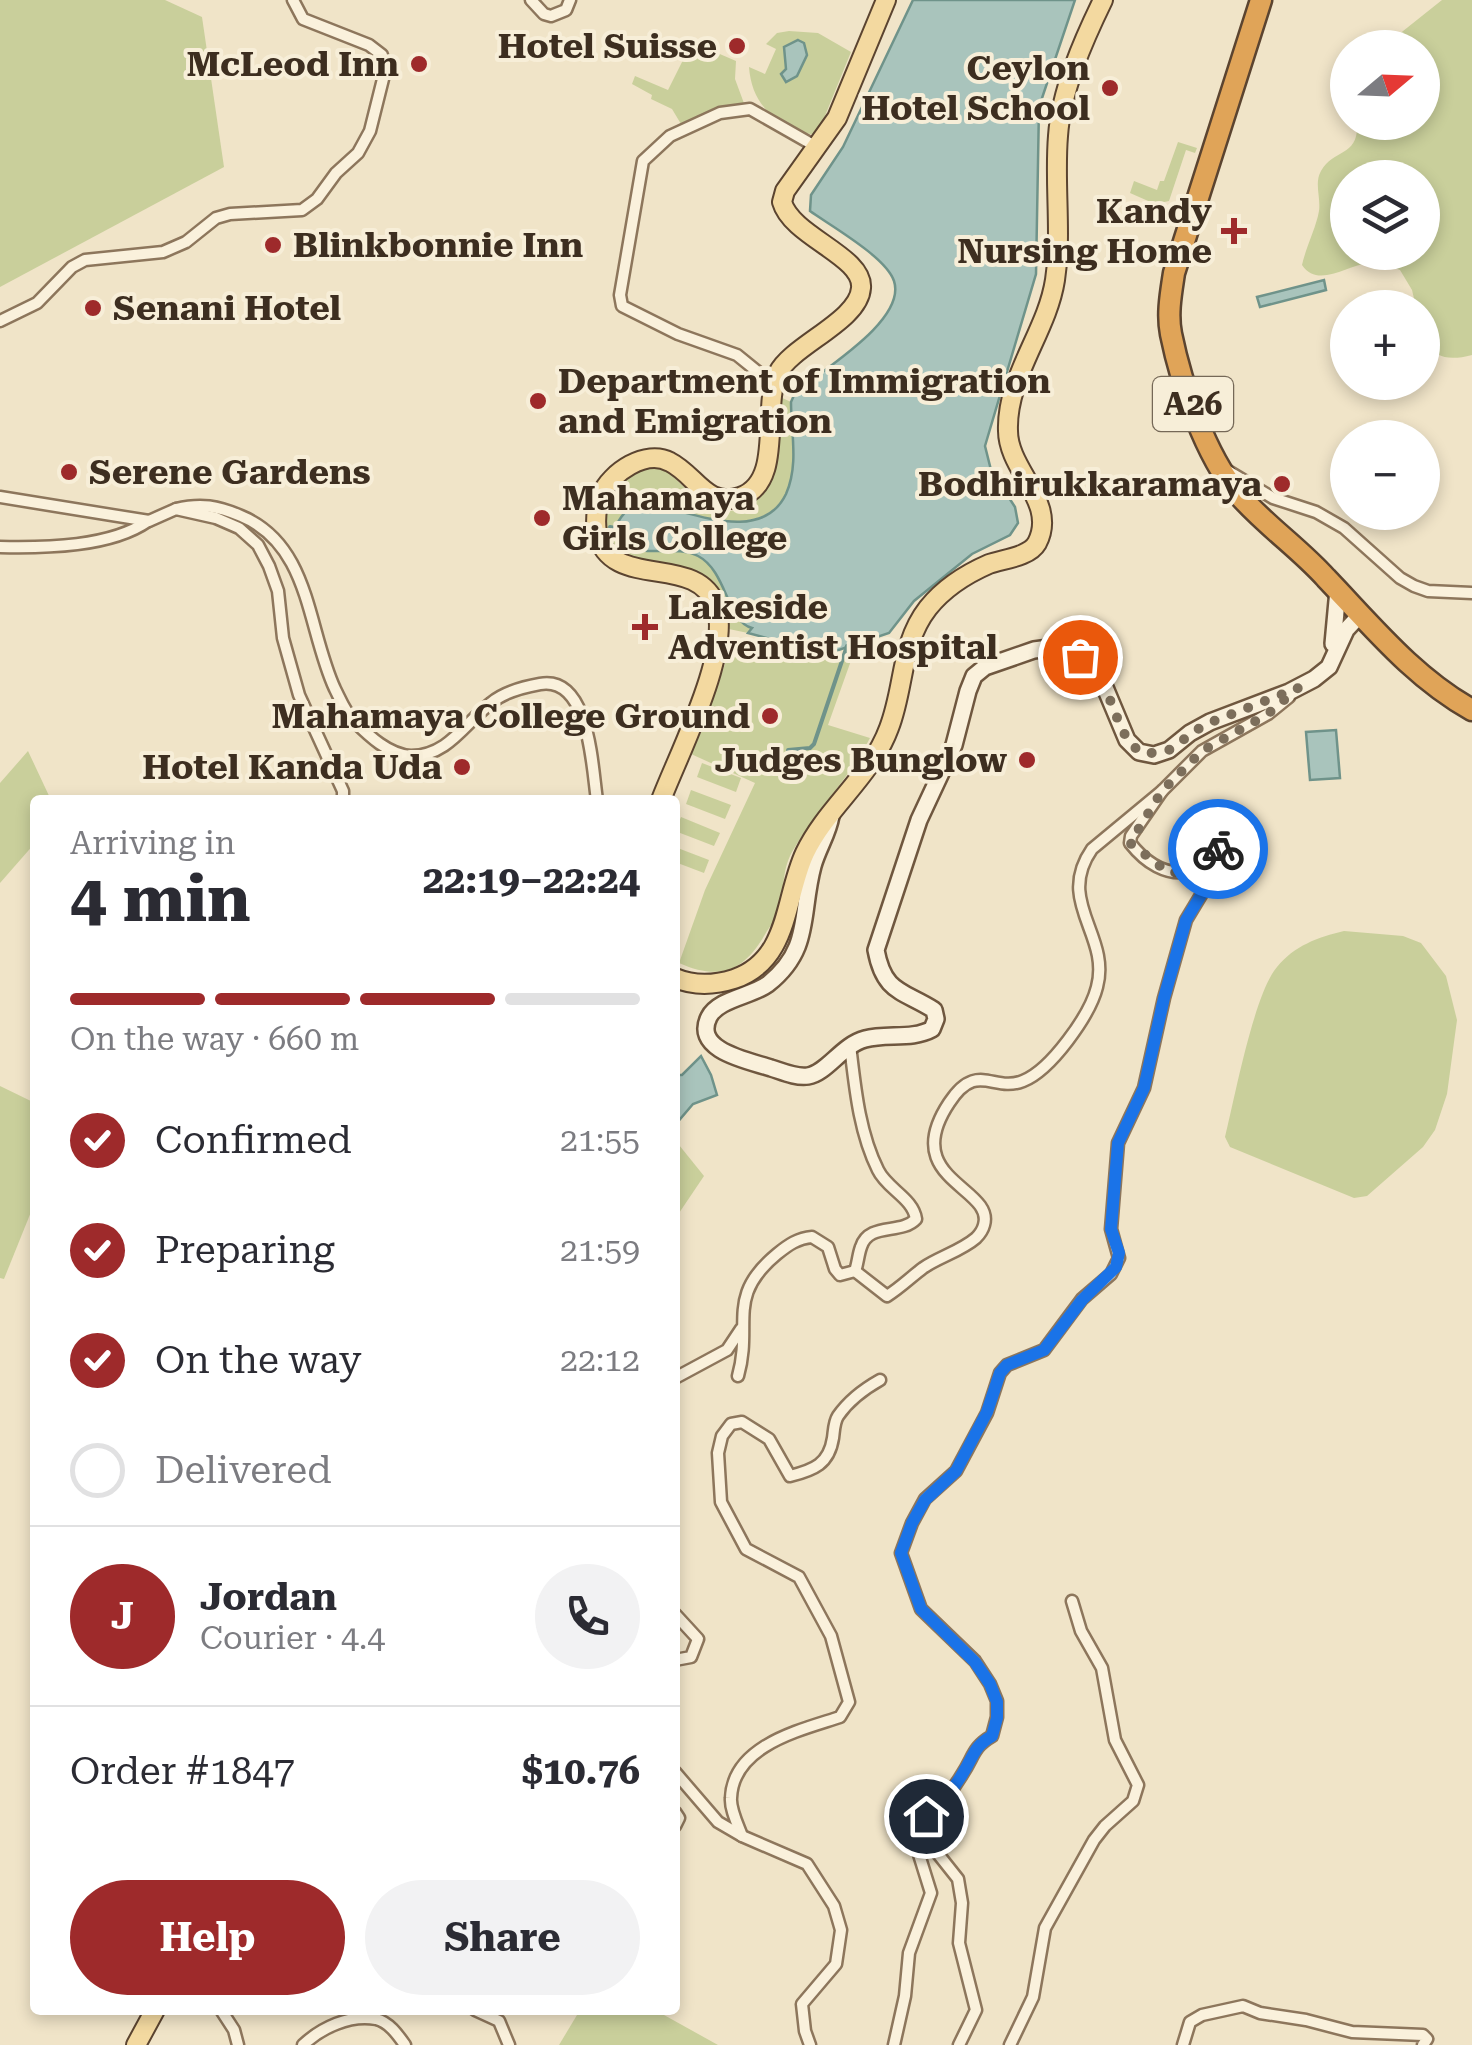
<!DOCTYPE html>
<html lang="en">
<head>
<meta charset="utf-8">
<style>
  body { margin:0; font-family:"Roboto Serif",serif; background:#f2f2f3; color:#2b2b33; height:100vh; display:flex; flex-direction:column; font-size:38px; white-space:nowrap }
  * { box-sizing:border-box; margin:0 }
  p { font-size:32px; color:#7c7c81 }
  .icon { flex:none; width:55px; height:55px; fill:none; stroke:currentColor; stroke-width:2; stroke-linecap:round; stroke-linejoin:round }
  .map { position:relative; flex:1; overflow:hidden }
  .details { position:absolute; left:30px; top:795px; width:650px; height:1220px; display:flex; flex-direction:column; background:#fff; border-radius:10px; box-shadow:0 5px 15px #0003 }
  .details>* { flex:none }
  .needle { width:65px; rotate:71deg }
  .controls { position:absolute; left:1330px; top:30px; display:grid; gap:20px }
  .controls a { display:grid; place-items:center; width:110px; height:110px; border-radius:50%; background:#fff; box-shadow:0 5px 15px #0003; font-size:50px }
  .pin { position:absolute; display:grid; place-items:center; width:85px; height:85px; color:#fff; margin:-42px; border:5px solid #fff; border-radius:50%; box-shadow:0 2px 10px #0007 }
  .courier { position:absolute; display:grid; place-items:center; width:100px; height:100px; margin:-50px; border:8px solid #1a73e8; border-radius:50%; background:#fff; color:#222; box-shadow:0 2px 12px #0007 }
  .summary em { font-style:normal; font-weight:700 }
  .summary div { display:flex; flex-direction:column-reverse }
  .summary { display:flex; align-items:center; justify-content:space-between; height:170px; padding:0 40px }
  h1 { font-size:65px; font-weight:700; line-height:75px }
  .bar { display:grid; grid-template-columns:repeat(4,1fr); gap:15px 10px; align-content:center; height:120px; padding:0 40px }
  .bar i { height:12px; border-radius:8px; background:#e1e1e2 }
  .bar .selected { background:#9e2a2b }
  .bar p { grid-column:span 4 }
  .line { display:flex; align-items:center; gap:25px; padding:0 40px; border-top:2px solid #e1e1e2 }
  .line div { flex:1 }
  .round { display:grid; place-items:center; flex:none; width:105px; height:105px; border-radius:52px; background:#f2f2f3 }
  ol { padding:0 40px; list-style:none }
  li { display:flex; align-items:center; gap:30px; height:110px }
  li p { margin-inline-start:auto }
  li .icon { padding:10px; border-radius:50%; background:#9e2a2b; color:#fff; stroke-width:4 }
  li:last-child { color:#7c7c81 }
  li i { width:55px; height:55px; border:5px solid #e1e1e2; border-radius:50% }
  .button { display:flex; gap:20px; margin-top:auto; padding:20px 40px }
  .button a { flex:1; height:115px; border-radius:60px; background:#9e2a2b; color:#fff; font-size:40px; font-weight:700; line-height:115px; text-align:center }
  .button a+a { background:#f2f2f3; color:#2b2b33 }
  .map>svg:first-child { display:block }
  .green { fill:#c9cf9b; fill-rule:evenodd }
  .water { fill:#a9c4bc; stroke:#6f938a; stroke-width:2.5 }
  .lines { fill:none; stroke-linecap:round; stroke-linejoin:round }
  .stream { stroke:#6f938a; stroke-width:4 }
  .street-casing { stroke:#8d765c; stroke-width:15 }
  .secondary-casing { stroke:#6f573f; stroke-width:20 }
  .primary-casing { stroke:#5b4430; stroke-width:22 }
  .highway-casing { stroke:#5b4430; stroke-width:25 }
  .street { stroke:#faf1dc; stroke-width:10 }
  .secondary { stroke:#faf1dc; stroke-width:15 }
  .primary { stroke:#f3d9a0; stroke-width:18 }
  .highway { stroke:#e0a458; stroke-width:20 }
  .done { stroke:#7c6e5b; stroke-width:10; stroke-dasharray:0 18 }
  .route { stroke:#1a73e8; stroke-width:12 }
  .poi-dot { fill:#9e2a2b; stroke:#f7eed8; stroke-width:4 }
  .labels { text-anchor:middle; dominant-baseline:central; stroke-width:8; stroke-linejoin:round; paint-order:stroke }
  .shield { fill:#f7eed8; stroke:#756857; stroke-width:2.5 }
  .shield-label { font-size:32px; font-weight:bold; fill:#3d2e20 }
  .poi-label { font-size:35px; font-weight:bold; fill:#3d2e20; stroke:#f7eed8; text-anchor:end }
</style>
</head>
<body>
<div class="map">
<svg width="1472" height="2045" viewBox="0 0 1472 2045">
  <rect width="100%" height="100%" fill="#f0e4c8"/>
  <g class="green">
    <path d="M0,0H165L202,17L224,167L0,287Z"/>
    <path d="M1442,0H1472V355C1431,366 1422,344 1422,308L1416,307L1412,290L1400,270C1391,267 1378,262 1369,263C1347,265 1318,289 1302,265C1306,247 1316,228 1319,211C1321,198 1314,183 1321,171C1334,148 1359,157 1357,123L1422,122V48L1383,47ZM1348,178H1422V252H1348Z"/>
    <path d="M789,31L818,33L851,52L818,133L814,135C777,125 752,107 749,67L765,74L776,49L766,44L777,33Z"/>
    <path d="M692,42L736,61L735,79L745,106L717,110L681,124L672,109L651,99L652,95L632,84L635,76L668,90Z"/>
    <path d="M1178,142L1197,148L1195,153L1186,150L1169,201L1155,204L1130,193L1134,181L1157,190L1160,181H1164Z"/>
    <path d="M778,396L791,402C791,429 797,455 790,482C774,545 689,517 645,501L615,526L614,532C628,538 644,547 658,550C674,552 690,550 704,560C727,578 726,617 753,628L748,633L724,628L716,589L705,578L674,566L644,564L608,547C598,511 608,498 630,470L659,466C678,477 689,496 708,507C718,512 728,513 738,509C783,491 777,436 778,396Z"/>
    <path d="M750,641C785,646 817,663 853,655L828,725L870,738C848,780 815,812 792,852C781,872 785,891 779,912C776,919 771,925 767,931C745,970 722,982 679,963L705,890L755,783L691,754L704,726L730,649Z"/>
    <path d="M28,751L51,800H35V843L0,883V783Z"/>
    <path d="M702,763L741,778L736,792L697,777Z"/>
    <path d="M691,790L731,805L725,819L686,804Z"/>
    <path d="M681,817L720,833L714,846L675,831Z"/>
    <path d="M675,847L709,860L704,873L675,862Z"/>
    <path d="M1344,931L1403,936L1421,943L1446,976L1457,1020L1447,1094L1435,1130L1423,1147L1367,1196L1354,1198L1230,1147L1225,1137C1235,1097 1254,994 1277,967C1294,946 1318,937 1344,931Z"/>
    <path d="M0,1086L35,1103V1202L4,1279L0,1278Z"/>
    <path d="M675,1140L704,1176L675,1219Z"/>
    <path d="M580,2010H655L718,2045H559Z"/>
  </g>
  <g class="water">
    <path d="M913,0H1075L1039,107L1036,274L985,446L991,470L1015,507L1018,523L1010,535L972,554L914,601L889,633L827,654L748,633L752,628C727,622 727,571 698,556C672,542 626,565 614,532C617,520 630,502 645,501C651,501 661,506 667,508C704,517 764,540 786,494C799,465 791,432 791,402L795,393C820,371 907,321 894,281C886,257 831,226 810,211L811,195L843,147Z"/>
    <path d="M798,40L804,43L807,55L797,76L786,82L781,74L786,69L784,47Z"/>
    <path d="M1324,280L1326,290L1260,307L1257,297Z"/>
    <path d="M1336,730L1340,778L1310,780L1306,732Z"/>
    <path d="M701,1056L711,1075L717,1095L693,1104L675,1125V1075H682Z"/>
  </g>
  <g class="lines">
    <g class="stream">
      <path d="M610,527L615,528"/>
      <path d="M788,750L810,748L814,744L847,646"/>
    </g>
    <defs>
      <g id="street">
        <path d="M531,0L544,14L551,16L566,10L570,0"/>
        <path d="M0,321L37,303L72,267L85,260L163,252L186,242L216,218L230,214L302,210L317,199L336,173L358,153L370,131L384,75L382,55L369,45L303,19L293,0"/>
        <path d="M774,385L737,355L678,334L622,306L620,295L643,161L670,136L720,113L750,109L815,146"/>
        <path d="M1228,471L1273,498L1316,512L1344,528L1400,578L1414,586L1428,591L1472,593"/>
        <path d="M0,497L149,521L176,509L216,518L239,528L258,545L269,566L278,591L283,638L299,695L343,791V800"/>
        <path d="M176,509C201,503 218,506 241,516C311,545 307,629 335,689C341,701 345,712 354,721C369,736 389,755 411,756C448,756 465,723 491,703C504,692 523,687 540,684C590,675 592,768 597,800"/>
        <path d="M0,547C45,548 111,547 148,521"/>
        <path d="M855,1271L887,1296C900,1288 911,1277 923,1268C939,1257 961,1251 976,1238C979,1235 983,1229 984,1225C995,1187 898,1180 949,1103C977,1060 993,1093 1023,1081C1051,1070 1090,1015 1097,987C1111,935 1055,902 1092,849L1162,791L1202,751L1268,714L1289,697"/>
        <path d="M738,1376C753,1323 725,1297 777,1254C788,1245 798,1238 812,1237L828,1247L835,1269L840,1275L855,1271C858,1263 858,1255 861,1247C869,1222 901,1235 916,1219C913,1198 887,1189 878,1170C859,1132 855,1087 850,1045"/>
        <path d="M675,1378L727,1350L741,1329"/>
        <path d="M675,1614L698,1639L691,1657L675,1660"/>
        <path d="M675,1772L718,1822L742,1836L807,1864L834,1906L841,1930L836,1964L802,2004L805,2031L810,2045"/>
        <path d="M675,1812L679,1818L675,1826"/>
        <path d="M742,1836C738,1825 730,1809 731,1798C733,1745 801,1730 840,1717L849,1702L831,1636L799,1577L746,1549L721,1502L718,1453L722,1436L731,1424L742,1422L769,1439L790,1476C814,1470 829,1464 833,1438C834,1431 834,1422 838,1416C849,1400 864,1389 880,1380"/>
        <path d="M221,2010L234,2030L238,2045"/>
        <path d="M475,2010L499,2021L509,2045"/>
        <path d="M303,2045C321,2028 350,2014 376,2019C389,2022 398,2035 405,2045"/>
        <path d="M894,2045L905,1996L909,1953L931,1893L912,1832L913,1817L922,1808L937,1804"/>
        <path d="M959,2045L976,2010L959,1943L962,1903L958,1879L927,1840L926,1816C942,1804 953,1790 963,1773C974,1756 973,1747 992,1736L997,1717V1701L990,1684L975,1661L921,1609L901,1553L912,1523L925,1499L956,1471L987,1413L1000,1373L1007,1365L1044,1350L1082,1299L1111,1274L1119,1258L1111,1229L1118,1143L1144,1088L1164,998L1186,920L1224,857L1212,847L1191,871C1166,877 1145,862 1130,843L1131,836L1162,791"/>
        <path d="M1010,2045L1033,1997L1045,1928L1094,1840L1105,1826L1133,1801L1138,1785L1115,1740L1102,1668L1081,1631L1072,1601"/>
        <path d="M1183,2045L1190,2022L1202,2015L1243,2006L1260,2013L1306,2020L1352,2032L1423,2035L1427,2039L1423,2045"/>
      </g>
      <g id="secondary">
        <path d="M1333,644L1338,590"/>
        <path d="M831,816C828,834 818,848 813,866C800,914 812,949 768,984C752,996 718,999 709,1017C692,1051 750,1061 771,1068C781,1071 796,1078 808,1076C827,1073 842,1045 865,1039C887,1033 912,1040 932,1029L936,1019L934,1010C902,990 884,993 876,950L919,820L954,745L968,691L974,676L985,667L1034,650L1049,648L1080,657L1101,678L1127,740L1139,752L1154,755L1169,750L1190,733L1210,722L1289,692L1314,679L1329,667L1346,630L1360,615"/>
      </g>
      <g id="primary">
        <path d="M661,800C678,755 732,651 716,606C697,551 610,593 597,532C595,520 597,506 601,495C611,472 646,449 670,462C696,475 706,508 740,497C785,482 761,407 778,373C792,345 859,321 861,288C864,256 792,237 782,202L785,191L837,118L886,0"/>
        <path d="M675,978C694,986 715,985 734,979C790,960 784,898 805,853C827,807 871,777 889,728C905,687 900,644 928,608C944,588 966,574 989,564C1003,559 1029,557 1037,543C1058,503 1008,470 1008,431C1006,377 1047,332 1055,280C1062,233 1054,183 1058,136C1061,91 1083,41 1103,0"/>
        <path d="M136,2045L155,2010"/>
      </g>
      <path id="highway" d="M1261,0L1174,273C1171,293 1167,314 1171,334C1181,383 1205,455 1238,494C1265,525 1299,548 1326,578C1371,625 1414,678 1472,710"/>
    </defs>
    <use href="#street" class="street-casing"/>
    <use href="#secondary" class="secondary-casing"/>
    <use href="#primary" class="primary-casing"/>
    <use href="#highway" class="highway-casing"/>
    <use href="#street" class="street"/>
    <use href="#secondary" class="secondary"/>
    <use href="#primary" class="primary"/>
    <use href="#highway" class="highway"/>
  </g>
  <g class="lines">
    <path class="done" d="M1080,657C1117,683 1112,740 1145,754L1169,750L1204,725L1298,688L1268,714L1202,751L1162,791L1130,843L1169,873L1191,871L1209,849H1218"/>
    <path class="route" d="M926,1816C942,1804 953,1790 963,1773C974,1756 973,1747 992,1736L997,1718V1702L990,1684L975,1662L921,1609L901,1553L912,1523L925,1500L956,1471L987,1412L1000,1373L1007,1365L1044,1350L1082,1300L1116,1267L1119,1253L1111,1229L1118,1143L1144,1088L1164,998L1186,920L1224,857L1218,849"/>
  </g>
  <g class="poi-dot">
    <circle cx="737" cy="46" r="10"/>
    <circle cx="419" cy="64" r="10"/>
    <circle cx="1110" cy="88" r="10"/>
    <path d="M1229 216h10v10h10v10h-10v10h-10v-10h-10v-10h10z"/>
    <circle cx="273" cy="245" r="10"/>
    <circle cx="93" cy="308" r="10"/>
    <circle cx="538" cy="401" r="10"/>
    <circle cx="69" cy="472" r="10"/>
    <circle cx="1282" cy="484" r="10"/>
    <circle cx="542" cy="518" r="10"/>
    <path d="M640 612h10v10h10v10h-10v10h-10v-10h-10v-10h10z"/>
    <circle cx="770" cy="716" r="10"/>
    <circle cx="1027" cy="760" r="10"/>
    <circle cx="462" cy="767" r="10"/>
  </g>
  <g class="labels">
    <rect class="shield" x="1153" y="377" width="80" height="54" rx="8"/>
    <g class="shield-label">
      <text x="1193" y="404">A26</text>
    </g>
    <g class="poi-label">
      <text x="717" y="46">Hotel Suisse</text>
      <text x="399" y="64">McLeod Inn</text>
      <text x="1090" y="68">Ceylon<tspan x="1090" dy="40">Hotel School</tspan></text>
      <text x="1212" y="211">Kandy<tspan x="1212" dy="40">Nursing Home</tspan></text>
      <text x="293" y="245" text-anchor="start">Blinkbonnie Inn</text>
      <text x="113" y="308" text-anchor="start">Senani Hotel</text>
      <text x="558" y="381" text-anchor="start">Department of Immigration<tspan x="558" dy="40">and Emigration</tspan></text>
      <text x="89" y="472" text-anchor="start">Serene Gardens</text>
      <text x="1262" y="484">Bodhirukkaramaya</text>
      <text x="562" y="498" text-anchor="start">Mahamaya<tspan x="562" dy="40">Girls College</tspan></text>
      <text x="668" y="607" text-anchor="start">Lakeside<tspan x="668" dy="40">Adventist Hospital</tspan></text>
      <text x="750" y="716">Mahamaya College Ground</text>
      <text x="1007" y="760">Judges Bunglow</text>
      <text x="442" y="767">Hotel Kanda Uda</text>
    </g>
  </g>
</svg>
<div class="controls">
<a><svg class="needle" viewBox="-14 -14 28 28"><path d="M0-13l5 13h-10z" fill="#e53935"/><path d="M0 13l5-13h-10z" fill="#7c7c81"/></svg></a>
<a><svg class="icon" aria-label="layers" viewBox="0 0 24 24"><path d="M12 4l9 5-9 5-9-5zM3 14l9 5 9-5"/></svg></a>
<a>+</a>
<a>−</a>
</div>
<div class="pin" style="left:1080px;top:657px;background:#ea580c"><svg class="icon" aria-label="bag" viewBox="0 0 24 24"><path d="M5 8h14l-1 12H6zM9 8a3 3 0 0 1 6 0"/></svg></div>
<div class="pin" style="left:926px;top:1816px;background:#1f2937"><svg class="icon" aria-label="home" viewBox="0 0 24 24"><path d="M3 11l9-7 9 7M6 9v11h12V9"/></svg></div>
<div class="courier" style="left:1218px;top:849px"><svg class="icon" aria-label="bike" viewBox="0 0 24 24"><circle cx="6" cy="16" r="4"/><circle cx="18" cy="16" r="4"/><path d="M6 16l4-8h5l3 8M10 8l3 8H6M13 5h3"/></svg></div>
<section class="details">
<div class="summary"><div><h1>4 min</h1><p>Arriving in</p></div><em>22:19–22:24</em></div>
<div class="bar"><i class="selected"></i><i class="selected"></i><i class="selected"></i><i></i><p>On the way · 660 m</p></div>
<ol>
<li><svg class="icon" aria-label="check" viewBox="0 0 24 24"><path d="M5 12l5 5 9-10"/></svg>Confirmed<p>21:55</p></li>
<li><svg class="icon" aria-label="check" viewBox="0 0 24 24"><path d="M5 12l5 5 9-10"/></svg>Preparing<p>21:59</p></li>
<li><svg class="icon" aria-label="check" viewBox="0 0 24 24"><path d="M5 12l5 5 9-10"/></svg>On the way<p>22:12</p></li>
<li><i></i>Delivered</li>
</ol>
<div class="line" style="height:180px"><b class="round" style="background:#9e2a2b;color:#fff">J</b><div><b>Jordan</b><p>Courier · 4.4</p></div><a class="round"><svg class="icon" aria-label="phone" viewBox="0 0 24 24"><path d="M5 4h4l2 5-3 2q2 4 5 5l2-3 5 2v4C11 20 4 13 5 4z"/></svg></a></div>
<div class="line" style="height:130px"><div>Order #1847</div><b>$10.76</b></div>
<div class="button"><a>Help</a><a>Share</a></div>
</section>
</div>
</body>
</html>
